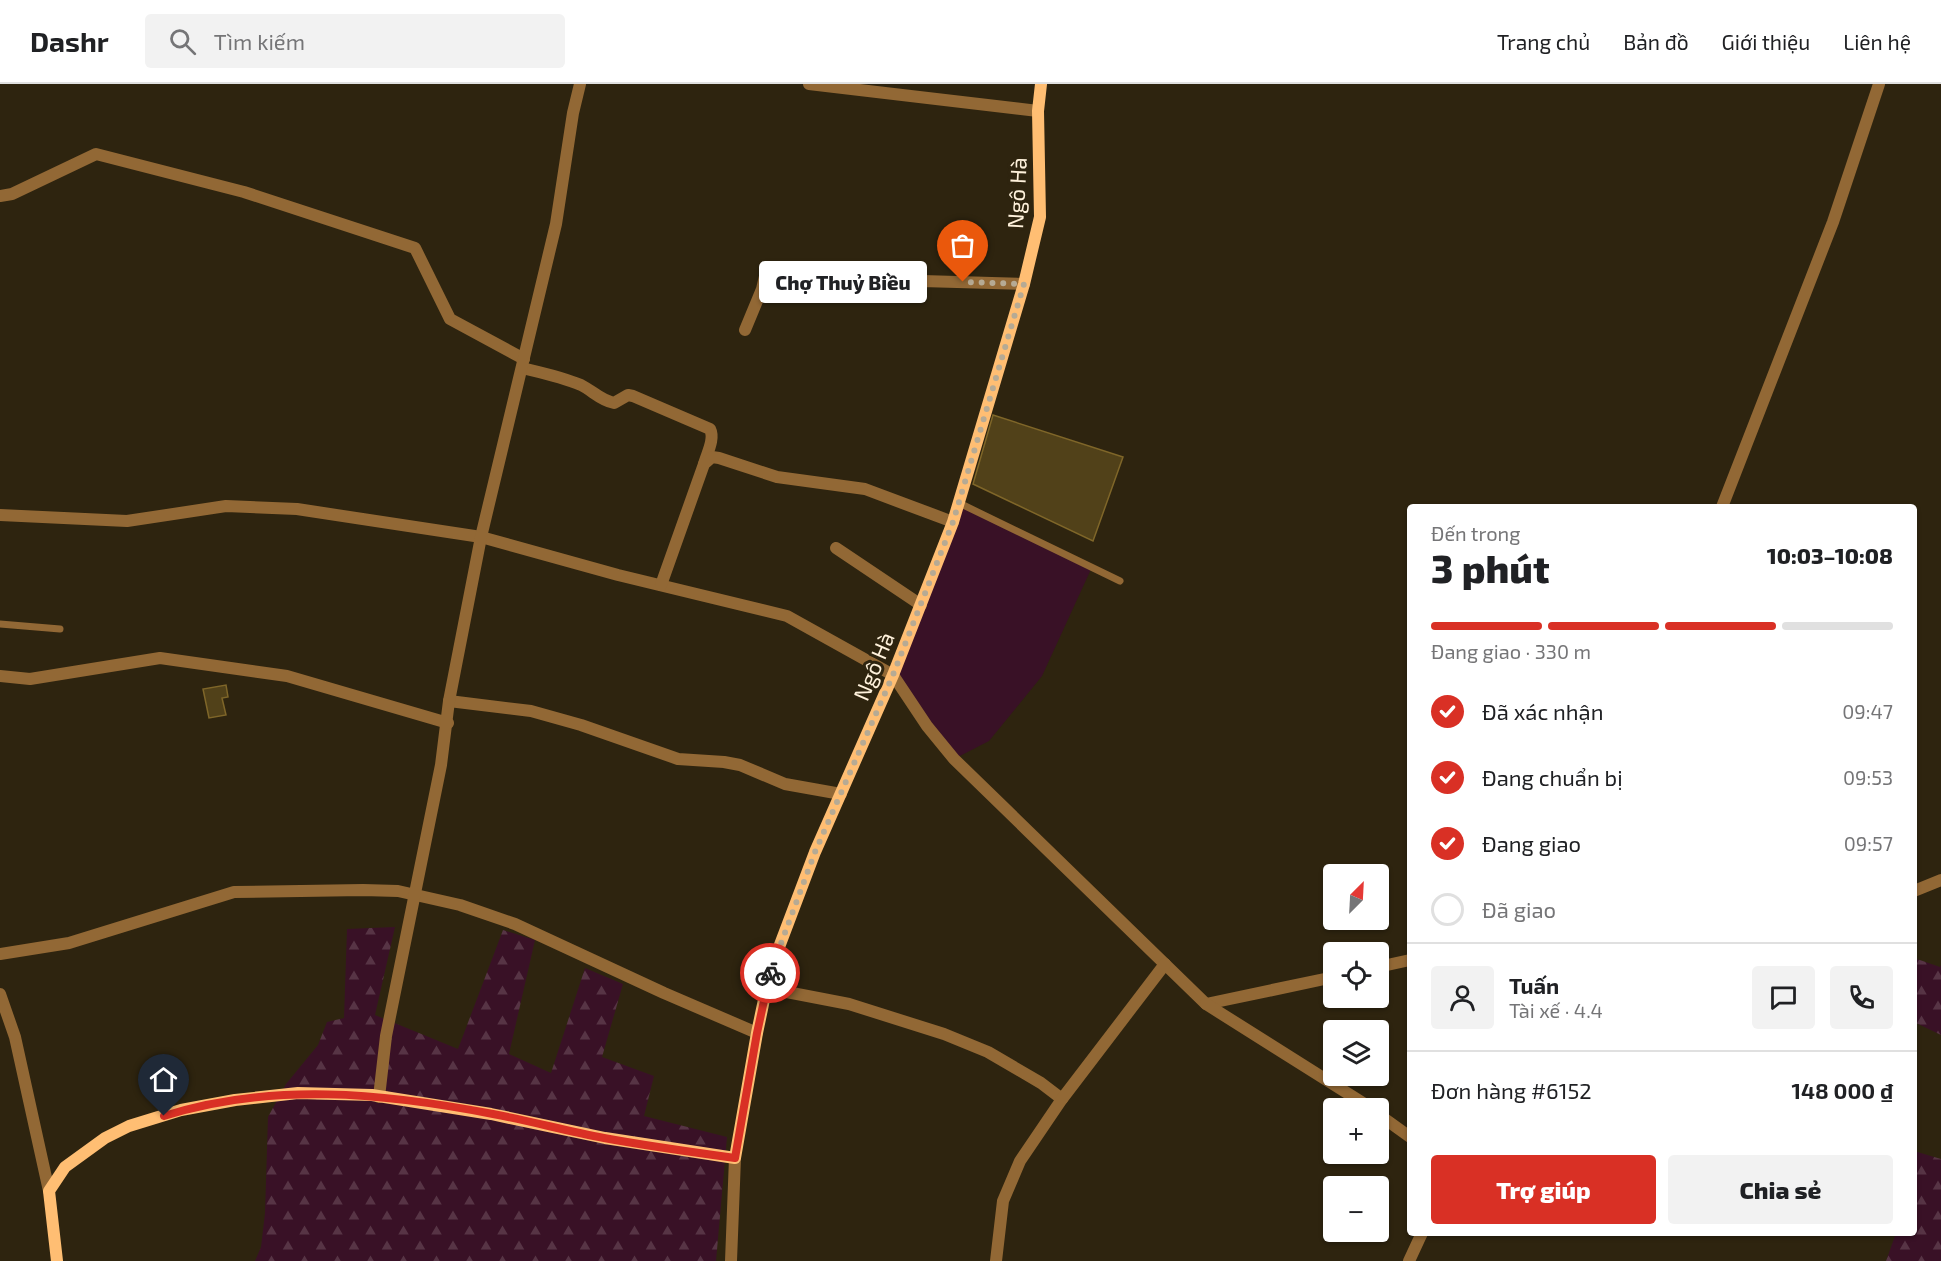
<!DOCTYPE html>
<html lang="vi">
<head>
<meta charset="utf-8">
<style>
  body { margin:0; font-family:"Exo 2",sans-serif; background:#f2f2f2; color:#202124; height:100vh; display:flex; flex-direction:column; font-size:22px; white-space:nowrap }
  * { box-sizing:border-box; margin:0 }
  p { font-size:20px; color:#757577 }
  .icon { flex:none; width:33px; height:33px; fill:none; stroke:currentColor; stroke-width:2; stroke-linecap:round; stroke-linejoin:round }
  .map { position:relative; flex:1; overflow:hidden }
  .side { position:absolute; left:1407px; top:420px; width:510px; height:732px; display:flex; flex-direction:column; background:#fff; border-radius:6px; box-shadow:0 2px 4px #0004 }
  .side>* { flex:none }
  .needle { width:39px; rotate:24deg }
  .fabs { position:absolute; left:1323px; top:780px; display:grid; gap:12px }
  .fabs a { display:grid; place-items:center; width:66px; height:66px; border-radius:6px; background:#fff; box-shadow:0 2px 4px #0004; font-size:30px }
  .pin { position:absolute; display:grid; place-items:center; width:51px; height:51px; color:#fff; margin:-62px -26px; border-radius:50% 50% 50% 0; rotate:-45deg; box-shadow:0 0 6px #0007 }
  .pin .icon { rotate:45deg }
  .courier { position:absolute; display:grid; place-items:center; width:60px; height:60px; margin:-30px; border:4px solid #d93025; border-radius:50%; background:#fff; color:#222; box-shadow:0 2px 8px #0007 }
  .bubble { position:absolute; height:42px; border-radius:6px; background:#fff; box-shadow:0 2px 4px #0004; font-size:20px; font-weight:800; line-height:42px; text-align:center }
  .head em { font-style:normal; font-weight:800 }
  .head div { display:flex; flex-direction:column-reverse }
  .head { display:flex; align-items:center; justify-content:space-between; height:102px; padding:0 24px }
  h1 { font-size:39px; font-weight:800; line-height:45px }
  .bar { display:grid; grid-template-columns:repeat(4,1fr); gap:9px 6px; align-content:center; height:72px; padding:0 24px }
  .bar i { height:8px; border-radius:4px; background:#e0e0e0 }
  .bar .selected { background:#d93025 }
  .bar p { grid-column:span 4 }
  .line { display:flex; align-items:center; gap:15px; padding:0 24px; border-top:2px solid #e0e0e0 }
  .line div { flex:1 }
  .round { display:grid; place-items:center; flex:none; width:63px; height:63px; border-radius:6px; background:#f2f2f2 }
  ol { padding:0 24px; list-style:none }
  li { display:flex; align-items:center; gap:18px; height:66px }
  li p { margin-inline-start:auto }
  li .icon { padding:6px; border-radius:50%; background:#d93025; color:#fff; stroke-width:4 }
  li:last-child { color:#757577 }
  li i { width:33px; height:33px; border:3px solid #e0e0e0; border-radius:50% }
  .cta { display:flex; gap:12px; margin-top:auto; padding:12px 24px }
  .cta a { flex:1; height:69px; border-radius:6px; background:#d93025; color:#fff; font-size:24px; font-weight:800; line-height:69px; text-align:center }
  .cta a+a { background:#f2f2f2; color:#202124 }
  header { display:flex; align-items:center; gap:36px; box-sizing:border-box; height:84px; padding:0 30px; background:#fff; border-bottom:2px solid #e0e0e0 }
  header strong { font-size:28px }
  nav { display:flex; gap:33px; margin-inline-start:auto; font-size:21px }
  .search { width:420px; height:54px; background:#f2f2f2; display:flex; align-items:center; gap:15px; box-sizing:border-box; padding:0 21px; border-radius:6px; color:#757577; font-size:22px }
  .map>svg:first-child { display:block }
  .grass { fill:#391126 }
  .forest { fill:url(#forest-firs) }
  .building { fill:#514119; stroke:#7f6629; stroke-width:1.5 }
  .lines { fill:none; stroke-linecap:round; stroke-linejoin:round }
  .lane { stroke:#926835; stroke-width:7 }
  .street { stroke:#926835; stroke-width:12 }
  .secondary { stroke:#ffbe73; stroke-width:12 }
  .done { stroke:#b6aa94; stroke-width:6; stroke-dasharray:0 10.8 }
  .route { stroke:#d93025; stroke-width:8 }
  .labels { text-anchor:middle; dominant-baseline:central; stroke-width:6; stroke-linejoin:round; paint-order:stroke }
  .street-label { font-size:22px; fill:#fff2dc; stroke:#2e240f }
</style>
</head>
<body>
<header>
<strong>Dashr</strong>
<div class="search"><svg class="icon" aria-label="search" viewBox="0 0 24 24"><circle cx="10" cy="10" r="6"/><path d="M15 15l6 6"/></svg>Tìm kiếm</div>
<nav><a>Trang chủ</a><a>Bản đồ</a><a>Giới thiệu</a><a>Liên hệ</a></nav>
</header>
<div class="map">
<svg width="1941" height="1177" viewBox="0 0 1941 1177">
  <defs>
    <pattern id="forest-firs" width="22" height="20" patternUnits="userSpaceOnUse" patternTransform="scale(1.5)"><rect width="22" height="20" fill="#391126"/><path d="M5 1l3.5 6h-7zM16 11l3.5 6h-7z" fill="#573445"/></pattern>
  </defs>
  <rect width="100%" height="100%" fill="#2e240f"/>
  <path class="grass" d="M959,419L1092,483L1042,592L989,657L954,675L893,591Z"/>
  <g class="forest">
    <path d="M395,843L375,931L458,965L503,846L535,856L509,970L551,989L585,884L623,900L602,973L654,992L644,1032L727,1053L716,1177H255L261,1163L265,1129L268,1033L286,1000L318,961L327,938L344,934L347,845Z"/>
    <path d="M1914,874L1940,883L1941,881V951L1914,938Z"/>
    <path d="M1914,1067L1941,1075V1177H1886L1896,1149H1914Z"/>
  </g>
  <g class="building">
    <path d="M993,331L1123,373L1093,457L973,400Z"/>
    <path d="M226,601L228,613L222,614L226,631L209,634L203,605Z"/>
  </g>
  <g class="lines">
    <g class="lane">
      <path d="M959,419L1120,497"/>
      <path d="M0,540L60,545"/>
    </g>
    <g class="street">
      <path d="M809,0L1038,27"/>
      <path d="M0,112L12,110L96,70L244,108L415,164L450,235L524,275"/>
      <path d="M745,246L762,205L766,188L771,186L809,196L836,198L922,197L1024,200"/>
      <path d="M522,284C543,289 562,293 581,301C593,307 600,316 614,319L628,311L633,312L710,345C715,355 707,369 704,380"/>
      <path d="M1722,423L1833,138L1879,0"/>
      <path d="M0,431L127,437L226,422L297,425L481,453L618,491L787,532L893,591L927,642L954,675L1206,920L1334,893"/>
      <path d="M836,464L921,521"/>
      <path d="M661,501L704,380L712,373L719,374L777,393L865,405L953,438"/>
      <path d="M0,592L30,595L160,574L287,592L448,639"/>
      <path d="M449,617L531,627L581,641L678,675L724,678L740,681L785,700L841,710"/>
      <path d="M1914,807L1941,796"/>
      <path d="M0,870L69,859L234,808L363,806L398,807L460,821L515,840L664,909L757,949"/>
      <path d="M1378,883L1410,876"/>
      <path d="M766,904L849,920L944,950L988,968L1041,999L1062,1015"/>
      <path d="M0,910L15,953L49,1107"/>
      <path d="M1206,920L1371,1024"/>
      <path d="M379,1013L386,952L441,681L449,617L481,453L556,140L573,29L580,0"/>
      <path d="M1378,1030L1410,1053"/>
      <path d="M731,1177L735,1074"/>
      <path d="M996,1177L1003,1117L1020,1077L1062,1015L1165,880"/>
      <path d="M1409,1177L1422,1149"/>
    </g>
    <path class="secondary" d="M57,1177L49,1107L65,1083L105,1054L129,1042L181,1026L235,1016L298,1009L372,1011L491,1030L605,1054L735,1074L757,949L770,887L815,768L893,591L953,438L1024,200L1040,133L1038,27L1041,0"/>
  </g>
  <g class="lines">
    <path class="done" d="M770,889L815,768L893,591L953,438L1024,200L963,198"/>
    <path class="route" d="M164,1032C271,998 384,1009 493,1030C530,1037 567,1047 604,1054C647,1062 691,1068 735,1074L757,949L770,889"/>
  </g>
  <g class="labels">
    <g class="street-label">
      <text transform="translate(1016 109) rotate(-87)">Ngô Hà</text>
      <text transform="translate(873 582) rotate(-67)">Ngô Hà</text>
    </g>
  </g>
</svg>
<div class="fabs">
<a><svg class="needle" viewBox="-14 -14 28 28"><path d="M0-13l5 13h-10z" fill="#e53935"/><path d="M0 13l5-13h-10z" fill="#757577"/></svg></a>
<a><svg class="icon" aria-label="locate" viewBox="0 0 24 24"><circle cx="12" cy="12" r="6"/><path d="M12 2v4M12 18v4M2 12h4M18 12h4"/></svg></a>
<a><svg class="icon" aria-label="layers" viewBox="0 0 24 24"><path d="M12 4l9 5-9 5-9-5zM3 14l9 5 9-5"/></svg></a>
<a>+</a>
<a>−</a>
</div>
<div class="pin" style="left:963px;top:198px;background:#ea580c"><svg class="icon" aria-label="bag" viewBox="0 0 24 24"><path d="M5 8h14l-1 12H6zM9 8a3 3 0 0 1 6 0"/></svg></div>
<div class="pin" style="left:164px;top:1032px;background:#1f2937"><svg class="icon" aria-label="home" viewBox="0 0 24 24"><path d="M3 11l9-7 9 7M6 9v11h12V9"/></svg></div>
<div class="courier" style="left:770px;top:889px"><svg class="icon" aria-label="bike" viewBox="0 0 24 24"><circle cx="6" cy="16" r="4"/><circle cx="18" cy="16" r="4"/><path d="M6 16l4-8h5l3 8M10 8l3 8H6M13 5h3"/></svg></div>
<div class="bubble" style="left:759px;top:177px;width:168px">Chợ Thuỷ Biều</div>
<section class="side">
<div class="head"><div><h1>3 phút</h1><p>Đến trong</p></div><em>10:03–10:08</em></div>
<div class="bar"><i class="selected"></i><i class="selected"></i><i class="selected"></i><i></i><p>Đang giao · 330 m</p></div>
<ol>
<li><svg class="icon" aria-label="check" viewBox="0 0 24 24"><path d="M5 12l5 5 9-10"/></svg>Đã xác nhận<p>09:47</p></li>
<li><svg class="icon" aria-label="check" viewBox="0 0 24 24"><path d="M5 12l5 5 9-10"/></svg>Đang chuẩn bị<p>09:53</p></li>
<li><svg class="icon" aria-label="check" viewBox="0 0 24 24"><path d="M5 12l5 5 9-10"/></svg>Đang giao<p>09:57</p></li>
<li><i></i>Đã giao</li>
</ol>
<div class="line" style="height:108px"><a class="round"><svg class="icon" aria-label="person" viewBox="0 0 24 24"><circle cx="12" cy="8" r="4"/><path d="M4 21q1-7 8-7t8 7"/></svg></a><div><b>Tuấn</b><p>Tài xế · 4.4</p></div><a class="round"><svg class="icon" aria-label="chat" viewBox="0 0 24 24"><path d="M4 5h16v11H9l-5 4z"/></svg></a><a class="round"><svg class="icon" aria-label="phone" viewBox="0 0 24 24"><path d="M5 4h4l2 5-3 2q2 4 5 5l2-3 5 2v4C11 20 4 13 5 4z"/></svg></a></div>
<div class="line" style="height:78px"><div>Đơn hàng #6152</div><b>148 000 ₫</b></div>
<div class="cta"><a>Trợ giúp</a><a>Chia sẻ</a></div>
</section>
</div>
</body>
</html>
